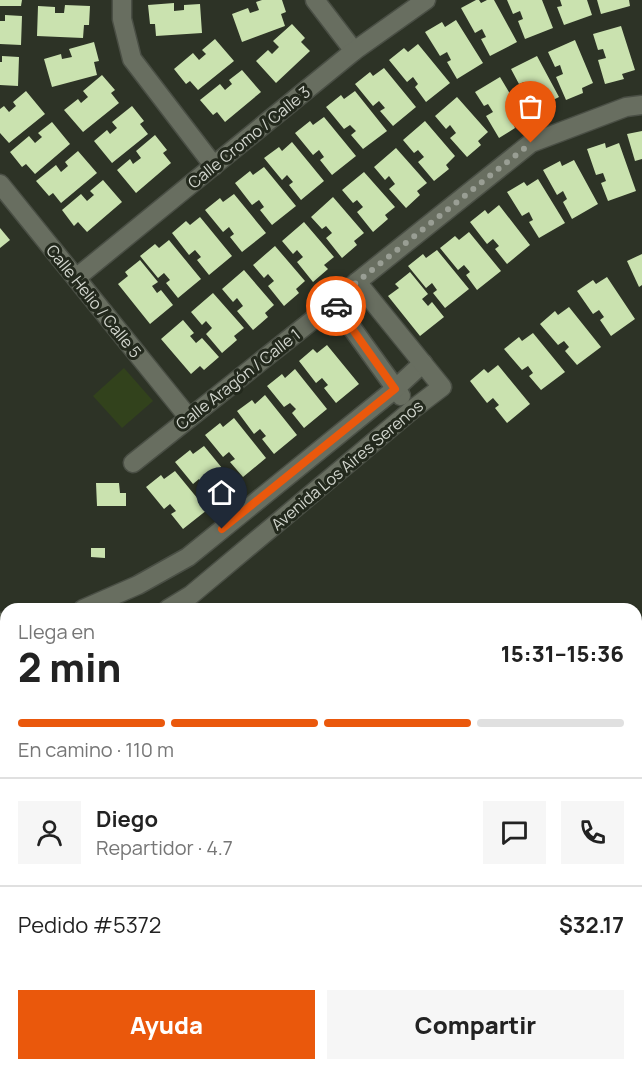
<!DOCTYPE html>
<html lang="es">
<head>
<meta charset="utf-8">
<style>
  body { margin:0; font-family:Manrope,sans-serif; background:#f6f6f6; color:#222; height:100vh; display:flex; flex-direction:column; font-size:22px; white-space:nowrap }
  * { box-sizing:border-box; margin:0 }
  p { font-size:20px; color:#767676 }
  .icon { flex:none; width:33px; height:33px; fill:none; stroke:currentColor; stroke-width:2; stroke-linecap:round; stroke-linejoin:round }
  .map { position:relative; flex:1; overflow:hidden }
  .panel { position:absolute; left:0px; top:603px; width:642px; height:468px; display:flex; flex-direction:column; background:#fff; border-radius:18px 18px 0 0; box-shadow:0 2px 4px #0004 }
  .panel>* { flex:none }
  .pin { position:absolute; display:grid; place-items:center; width:51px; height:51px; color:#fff; margin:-62px -26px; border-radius:50% 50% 50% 0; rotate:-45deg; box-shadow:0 0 6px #0007 }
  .pin .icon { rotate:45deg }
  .courier { position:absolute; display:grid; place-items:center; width:60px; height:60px; margin:-30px; border:4px solid #ea580c; border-radius:50%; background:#fff; color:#222; box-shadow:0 2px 8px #0007 }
  .overview em { font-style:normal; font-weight:800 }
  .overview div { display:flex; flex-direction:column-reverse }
  .overview { display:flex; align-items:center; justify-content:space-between; height:102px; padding:0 18px }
  h1 { font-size:39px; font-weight:800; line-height:45px }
  .bar { display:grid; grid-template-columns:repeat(4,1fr); gap:9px 6px; align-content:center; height:72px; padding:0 18px }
  .bar i { height:8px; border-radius:4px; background:#e0e0e0 }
  .bar .on { background:#ea580c }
  .bar p { grid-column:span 4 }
  .line { display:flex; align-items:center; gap:15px; padding:0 18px; border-top:2px solid #e0e0e0 }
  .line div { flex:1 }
  .round { display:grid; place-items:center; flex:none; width:63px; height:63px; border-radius:0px; background:#f6f6f6 }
  .primary-button { display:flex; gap:12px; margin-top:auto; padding:12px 18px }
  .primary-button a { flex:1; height:69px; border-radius:0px; background:#ea580c; color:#fff; font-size:24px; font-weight:800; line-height:69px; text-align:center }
  .primary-button a+a { background:#f6f6f6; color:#222 }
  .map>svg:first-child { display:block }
  .green { fill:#32421c }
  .building { fill:#cae2af }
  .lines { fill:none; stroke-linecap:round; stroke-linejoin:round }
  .street-casing { stroke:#4a4f45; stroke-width:21 }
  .street { stroke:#686e60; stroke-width:18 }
  .done { stroke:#999e94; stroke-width:6; stroke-dasharray:0 10.8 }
  .route { stroke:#ea580c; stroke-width:8 }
  .labels { text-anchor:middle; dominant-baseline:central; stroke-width:6; stroke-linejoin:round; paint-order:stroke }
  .street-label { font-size:16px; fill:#d3d7cf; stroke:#23291d }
</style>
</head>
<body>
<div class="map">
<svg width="642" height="1071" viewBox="0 0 642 1071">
  <rect width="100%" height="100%" fill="#2d3326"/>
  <path class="green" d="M124,368L153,401L122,428L93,396Z"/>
  <g class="building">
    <path d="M0,0H22L21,6H0Z"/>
    <path d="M262,0H282L286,12L281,14L285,26L242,42L232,14L248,8L250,13L259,10L256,2Z"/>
    <path d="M476,0H479L481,3L487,0H494L517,42L490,56L481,39L486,37L482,29L475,33L461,8Z"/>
    <path d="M507,0H542L553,28L525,39L518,21L523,19L520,11L513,14Z"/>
    <path d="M560,0H587L592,15L564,25L557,7L562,6Z"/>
    <path d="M597,0H629L630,6L601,14Z"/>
    <path d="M174,3V11L184,10V5L200,4L202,33L156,36L155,24H150L148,5Z"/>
    <path d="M65,5L90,6L89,25H84L83,38L37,36L38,6L55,7V13H64Z"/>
    <path d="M5,15L22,16L21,45L0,44V21H5Z"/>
    <path d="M456,20L483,63L457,79L447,62L451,60L447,52L440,56L425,32L442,22L445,27Z"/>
    <path d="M292,24L305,38L301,42L310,51L276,83L256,61L268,50L272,54L279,47L273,41Z"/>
    <path d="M621,26L635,70L622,74L624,79L605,84L598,60L606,58L603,49L598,50L593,34Z"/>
    <path d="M215,39L234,61L198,90L190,81L186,84L174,69L193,53L199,60L206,54L202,50Z"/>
    <path d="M575,40L593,83L582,88L583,93L566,100L556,77L563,74L560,65L555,67L548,52Z"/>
    <path d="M94,42L99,61L94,62L97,75L52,87L44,59L61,54L62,59L72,57L69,49Z"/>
    <path d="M418,44L450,83L426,102L415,87L418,84L413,77L407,82L389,60L404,48L408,52Z"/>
    <path d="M2,56L19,57L18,86L0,85V62H2Z"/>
    <path d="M537,56L559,97L547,103L550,107L532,116L521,94L528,90L524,82L519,84L511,69Z"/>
    <path d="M384,68L416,107L393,126L380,111L385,108L379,101L373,106L355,84L370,72L373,76Z"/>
    <path d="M242,70L261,92L225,122L217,112L213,115L200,100L220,84L225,90L232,84L229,80Z"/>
    <path d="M102,75L115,90L111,93L119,103L83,132L64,110L78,99L81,103L88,97L83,91Z"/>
    <path d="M500,77L524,117L513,123L515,128L499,138L486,116L493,112L488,104L484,106L475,92Z"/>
    <path d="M26,91L45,114L9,143L0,133V109L4,106L9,112L16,106L13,102Z"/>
    <path d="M355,91L387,131L363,149L351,135L356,131L350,125L344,129L326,107L341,95L344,99Z"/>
    <path d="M457,97L488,132L478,141L481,145L467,157L450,138L456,133L450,125L446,129L435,116Z"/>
    <path d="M132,106L144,121L140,124L148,134L112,163L94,141L107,130L110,134L117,128L112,122Z"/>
    <path d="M324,117L356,156L332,175L320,160L324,157L319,150L313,155L295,133L310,121L313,125Z"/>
    <path d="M425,121L455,156L446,165L449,169L434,181L418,162L424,157L418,150L414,153L403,140Z"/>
    <path d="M52,122L70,144L35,174L26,164L22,167L10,152L29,136L35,143L42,137L38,133Z"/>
    <path d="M642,131V159L635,161L627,134Z"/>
    <path d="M155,135L167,150L163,153L171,163L136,193L117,170L130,159L133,164L141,158L136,151Z"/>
    <path d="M292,142L324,181L301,200L289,185L293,182L287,175L282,180L264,158L279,147L282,151Z"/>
    <path d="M605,143L606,148L619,143L636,191L608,201L601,183L606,181L603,173L596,175L587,149Z"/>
    <path d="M396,148L427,183L417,191L420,195L406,208L389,189L395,184L389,176L385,180L374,167Z"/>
    <path d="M78,151L97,173L61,203L53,193L49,196L36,181L56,165L61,172L68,166L65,162Z"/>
    <path d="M574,160L598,204L572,219L563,202L567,199L563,191L557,195L543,170L560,161L562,166Z"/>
    <path d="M264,167L296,206L272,225L260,210L264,207L259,200L252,205L235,183L250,171L253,175Z"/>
    <path d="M364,172L395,207L385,215L388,219L373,232L357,212L363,207L357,200L353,203L342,190Z"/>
    <path d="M538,179L565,223L539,238L529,222L533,220L529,212L522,216L507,192L524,182L527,186Z"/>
    <path d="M103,180L122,202L87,232L78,222L74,226L62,210L81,194L87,201L94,195L90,191Z"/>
    <path d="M234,194L266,233L242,252L230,237L234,234L229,227L223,232L205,210L220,198L223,202Z"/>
    <path d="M333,197L364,233L354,241L357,245L342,258L326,238L332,233L326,226L322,229L311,217Z"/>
    <path d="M499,205L530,245L507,264L495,249L499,246L493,239L487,244L470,222L485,210L488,214Z"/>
    <path d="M200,217L232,256L209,275L197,260L201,257L195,250L189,255L172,233L186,221L190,225Z"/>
    <path d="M304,222L334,257L324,265L328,269L313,282L297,262L303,257L297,250L293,254L282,241Z"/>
    <path d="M0,228L10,240L0,248Z"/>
    <path d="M469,232L501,271L477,290L466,275L470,272L464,265L458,270L440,248L455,236L459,240Z"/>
    <path d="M169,240L201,279L178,298L166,283L170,280L164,273L158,278L140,256L155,244L159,248Z"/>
    <path d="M275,246L305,281L296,289L299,293L284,306L268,286L274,281L268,274L264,278L253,265Z"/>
    <path d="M437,250L469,289L445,308L433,293L437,290L432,283L426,288L408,266L423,254L426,258Z"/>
    <path d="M642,254V285L639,287L627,261Z"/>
    <path d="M140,260L158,282L152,286L157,293L161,290L173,305L150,324L118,284L128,276L125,272Z"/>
    <path d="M244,270L274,305L265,313L268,317L253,330L237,311L243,306L237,298L233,302L222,289Z"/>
    <path d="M410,272L428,294L422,299L428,306L432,302L444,317L420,336L388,296L399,288L395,284Z"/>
    <path d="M607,277L635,319L611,336L600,320L604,317L599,310L593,314L577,291L593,280L596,284Z"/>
    <path d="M213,293L244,328L234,336L237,340L222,353L206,334L212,328L206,321L202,325L191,312Z"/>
    <path d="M569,307L601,347L577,365L565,351L569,347L564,341L558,345L540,324L555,311L558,315Z"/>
    <path d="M183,320L194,333L190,336L196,343L202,338L219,357L204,370L200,366L191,374L161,339Z"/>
    <path d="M533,333L565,372L541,390L529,376L533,373L528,366L522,370L504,349L519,337L522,341Z"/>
    <path d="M327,345L359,384L336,403L324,388L328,385L322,378L316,383L299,361L313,349L317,353Z"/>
    <path d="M498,365L530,404L507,423L495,408L499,405L493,398L487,403L470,381L484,369L488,373Z"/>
    <path d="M295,369L327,409L304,428L292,413L296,409L290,403L284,407L267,386L282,374L285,378Z"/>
    <path d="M265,395L297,435L274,454L262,439L266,436L260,429L254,434L237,411L252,400L255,404Z"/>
    <path d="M234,418L266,458L243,477L230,462L235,459L229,452L223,457L205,435L220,423L223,427Z"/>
    <path d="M204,446L236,485L213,504L200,489L205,486L199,479L193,484L175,462L190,450L193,454Z"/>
    <path d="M175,471L207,510L183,529L171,514L176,511L170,504L164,509L146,487L161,475L164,479Z"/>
    <path d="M96,483H119L120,493H126V506H97Z"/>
    <path d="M91,548H105V558L91,557Z"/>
  </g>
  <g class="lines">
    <defs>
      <g id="street">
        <path d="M122,0V19L132,59L214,166"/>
        <path d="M315,0L354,51"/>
        <path d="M0,184L189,418"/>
        <path d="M76,278L354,51L426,0"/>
        <path d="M334,303L401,396"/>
        <path d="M133,463L334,303L357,282L531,143L626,107L642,105"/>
        <path d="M83,609L138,585L188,557L395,389L423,363"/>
        <path d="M168,609L191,595L413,409L442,387L357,282"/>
        <path d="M0,622H6"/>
        <path d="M0,650L6,649"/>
      </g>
    </defs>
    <use href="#street" class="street-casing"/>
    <use href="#street" class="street"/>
  </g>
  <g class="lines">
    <path class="done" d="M336,306L334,303L357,282L531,143"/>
    <path class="route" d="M222,529L395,389L336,306"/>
  </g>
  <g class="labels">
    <g class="street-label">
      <text transform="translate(249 137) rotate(-39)">Calle Cromo / Calle 3</text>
      <text transform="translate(94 301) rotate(51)">Calle Helio / Calle 5</text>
      <text transform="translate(238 379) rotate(-38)">Calle Aragón / Calle 1</text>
      <text transform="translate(347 465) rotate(-40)">Avenida Los Aires Serenos</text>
    </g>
  </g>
</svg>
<div class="pin" style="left:531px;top:143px;background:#ea580c"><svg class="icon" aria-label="bag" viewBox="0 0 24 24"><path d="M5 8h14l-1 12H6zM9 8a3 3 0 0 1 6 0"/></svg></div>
<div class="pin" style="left:222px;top:529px;background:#1f2937"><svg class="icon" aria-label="home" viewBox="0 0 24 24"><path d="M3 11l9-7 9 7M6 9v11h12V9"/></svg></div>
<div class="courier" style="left:336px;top:306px"><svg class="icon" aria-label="car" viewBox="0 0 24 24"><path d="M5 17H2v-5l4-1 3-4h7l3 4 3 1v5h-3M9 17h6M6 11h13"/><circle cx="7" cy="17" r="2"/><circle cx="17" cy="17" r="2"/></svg></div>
<section class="panel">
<div class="overview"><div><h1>2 min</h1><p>Llega en</p></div><em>15:31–15:36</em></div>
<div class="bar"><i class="on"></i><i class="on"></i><i class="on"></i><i></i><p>En camino · 110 m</p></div>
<div class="line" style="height:108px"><a class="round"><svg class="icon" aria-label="person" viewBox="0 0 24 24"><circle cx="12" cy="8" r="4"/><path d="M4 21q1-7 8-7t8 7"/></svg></a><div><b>Diego</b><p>Repartidor · 4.7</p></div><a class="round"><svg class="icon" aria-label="chat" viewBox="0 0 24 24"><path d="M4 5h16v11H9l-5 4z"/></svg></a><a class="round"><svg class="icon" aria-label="phone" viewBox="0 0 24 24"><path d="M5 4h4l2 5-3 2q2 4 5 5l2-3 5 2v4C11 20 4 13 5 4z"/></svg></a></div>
<div class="line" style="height:78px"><div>Pedido #5372</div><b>$32.17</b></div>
<div class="primary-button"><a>Ayuda</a><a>Compartir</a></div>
</section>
</div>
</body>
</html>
